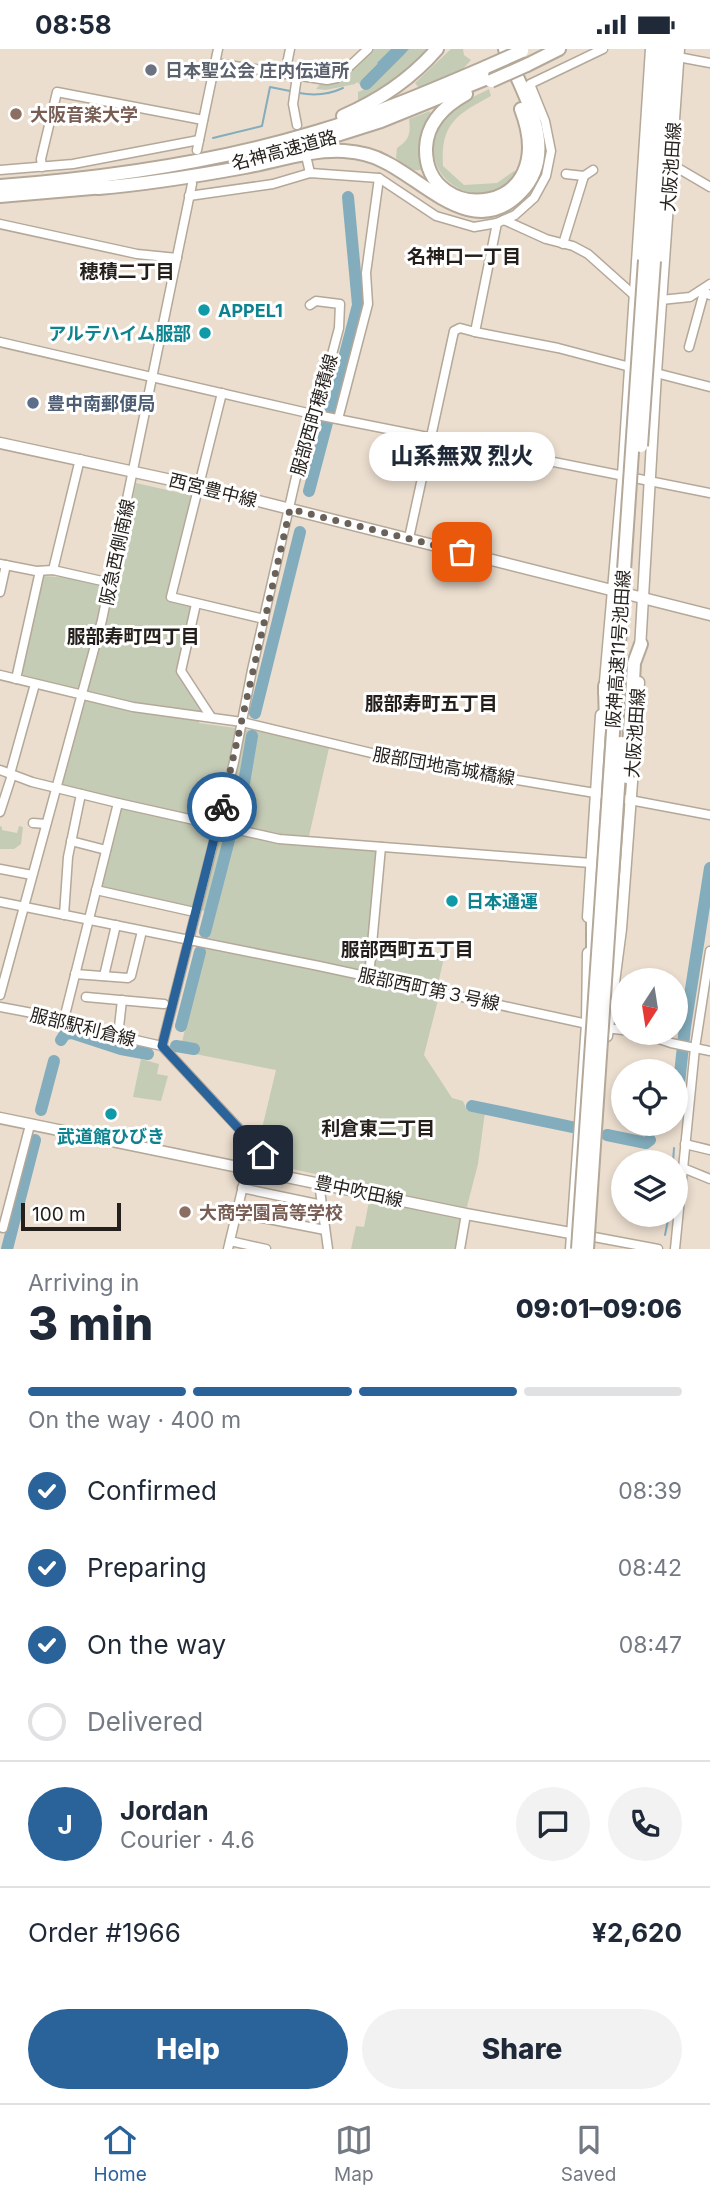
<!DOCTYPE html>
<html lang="en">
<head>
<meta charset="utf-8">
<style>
  body { margin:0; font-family:Inter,"Noto Sans JP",sans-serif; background:#f2f2f3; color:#1f2937; height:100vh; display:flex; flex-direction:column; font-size:26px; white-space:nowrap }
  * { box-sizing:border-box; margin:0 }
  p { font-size:23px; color:#747a83 }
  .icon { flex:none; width:38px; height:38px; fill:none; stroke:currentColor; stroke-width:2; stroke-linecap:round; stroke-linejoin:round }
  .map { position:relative; height:1200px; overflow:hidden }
  .side { display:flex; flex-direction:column; background:#fff; flex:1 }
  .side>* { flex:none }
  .needle { width:46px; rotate:192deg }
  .tools { position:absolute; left:611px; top:919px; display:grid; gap:14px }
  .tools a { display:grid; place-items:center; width:77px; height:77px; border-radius:50%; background:#fff; box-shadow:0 4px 10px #0003; font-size:35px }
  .scale { position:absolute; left:21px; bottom:18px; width:100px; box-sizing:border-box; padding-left:7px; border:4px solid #241f1a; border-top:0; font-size:19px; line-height:24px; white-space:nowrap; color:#241f1a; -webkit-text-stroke:5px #fff; paint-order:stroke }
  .pin { position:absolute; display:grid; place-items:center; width:60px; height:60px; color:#fff; margin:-30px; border-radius:14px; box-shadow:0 4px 10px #0006 }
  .courier { position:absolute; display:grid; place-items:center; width:70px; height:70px; margin:-35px; border:5px solid #2a629a; border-radius:50%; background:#fff; color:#222; box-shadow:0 2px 9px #0007 }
  .bubble { position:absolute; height:49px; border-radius:24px; background:#fff; box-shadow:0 4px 10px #0003; font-size:23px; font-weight:800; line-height:49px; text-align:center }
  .head em { font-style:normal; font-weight:800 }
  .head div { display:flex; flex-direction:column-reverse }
  .head { display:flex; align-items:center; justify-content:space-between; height:119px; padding:0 28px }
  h1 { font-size:46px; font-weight:800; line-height:52px }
  .bar { display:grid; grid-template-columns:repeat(4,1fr); gap:10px 7px; align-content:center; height:84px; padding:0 28px }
  .bar i { height:9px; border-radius:5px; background:#e0e1e3 }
  .bar .on { background:#2a629a }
  .bar p { grid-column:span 4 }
  .line { display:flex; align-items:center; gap:18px; padding:0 28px; border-top:2px solid #e0e1e3 }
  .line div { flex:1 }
  .round { display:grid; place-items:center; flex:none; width:74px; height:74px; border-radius:37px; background:#f2f2f3 }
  ol { padding:0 28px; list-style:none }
  li { display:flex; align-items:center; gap:21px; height:77px }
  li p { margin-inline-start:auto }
  li .icon { padding:7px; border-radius:50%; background:#2a629a; color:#fff; stroke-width:4 }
  li:last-child { color:#747a83 }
  li i { width:38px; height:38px; border:4px solid #e0e1e3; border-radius:50% }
  .primary-button { display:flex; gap:14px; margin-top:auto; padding:14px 28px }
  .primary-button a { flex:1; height:80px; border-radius:42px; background:#2a629a; color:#fff; font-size:28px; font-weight:800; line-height:80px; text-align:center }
  .primary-button a+a { background:#f2f2f3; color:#1f2937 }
  .status { display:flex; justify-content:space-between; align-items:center; height:49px; padding:0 35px; background:#fff; direction:ltr }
  .status svg { height:19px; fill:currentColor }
  .tab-bar { display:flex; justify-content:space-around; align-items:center; height:98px; border-top:2px solid #e0e1e3; background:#fff; font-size:19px; color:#747a83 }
  .tab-bar a { display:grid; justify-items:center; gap:4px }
  .tab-bar .on { color:#2a629a }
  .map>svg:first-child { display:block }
  .green { fill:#c5ccb6 }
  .water { fill:#83adbd }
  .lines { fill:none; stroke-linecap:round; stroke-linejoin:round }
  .stream { stroke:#83adbd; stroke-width:2 }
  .river { stroke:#83adbd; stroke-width:12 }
  .minor-casing { stroke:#b4a899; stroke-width:11 }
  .major-casing { stroke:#b4a899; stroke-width:13 }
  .highway-casing { stroke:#b4a899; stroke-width:16 }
  .minor { stroke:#fff; stroke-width:8 }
  .major { stroke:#fff; stroke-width:10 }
  .highway { stroke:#fff; stroke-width:12 }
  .highway-bridge-casing { stroke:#b4a899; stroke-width:16; stroke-linecap:butt }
  .highway-bridge { stroke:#fff; stroke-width:12 }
  .done { stroke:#6a6259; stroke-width:7; stroke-dasharray:0 12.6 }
  .route { stroke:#2a629a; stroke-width:9 }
  .worship-dot { fill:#6b7280; stroke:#fff; stroke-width:2.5 }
  .education-dot { fill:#8d6e63; stroke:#fff; stroke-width:2.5 }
  .culture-dot { fill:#0f9aa8; stroke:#fff; stroke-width:2.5 }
  .service-dot { fill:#5c6f8a; stroke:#fff; stroke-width:2.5 }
  .labels { text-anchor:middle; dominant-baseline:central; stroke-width:6; stroke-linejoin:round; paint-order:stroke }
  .worship-label { font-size:18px; font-weight:bold; fill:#5b616d; stroke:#fff; text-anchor:start }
  .education-label { font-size:18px; font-weight:bold; fill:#785e54; stroke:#fff; text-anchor:start }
  .street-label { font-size:18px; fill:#241f1a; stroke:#fff }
  .culture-label { font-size:18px; font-weight:bold; fill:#0d838f; stroke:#fff; text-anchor:start }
  .service-label { font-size:18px; font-weight:bold; fill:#4e5e75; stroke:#fff; text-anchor:start }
  .neighbourhood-label { font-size:19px; font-weight:bold; fill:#241f1a; stroke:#fff }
</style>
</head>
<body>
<div class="status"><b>08:58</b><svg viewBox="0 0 49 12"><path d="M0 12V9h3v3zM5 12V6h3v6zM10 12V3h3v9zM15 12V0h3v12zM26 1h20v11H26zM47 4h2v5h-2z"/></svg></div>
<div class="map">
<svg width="710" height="1200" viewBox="0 0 710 1200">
  <rect width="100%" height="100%" fill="#ebdecf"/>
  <g class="green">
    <path d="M373,0H428C407,22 386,40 358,53V43L365,40L357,33L355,35L326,41L316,40L321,34C343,34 358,14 373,0Z"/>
    <path d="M451,0H463L464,6L471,11L460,23L419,39L415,34Z"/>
    <path d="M489,40L491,47C458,65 440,74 443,117L464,136L497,134L514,122L517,125C487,171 413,130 439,80C443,72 447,64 455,58C465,51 478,46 489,40Z"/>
    <path d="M430,62L431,68C418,85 417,100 423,120C412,125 403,115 396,109L397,99C409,91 411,85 409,70Z"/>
    <path d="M136,434L194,447L168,551L189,556L192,561L178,623L201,659L199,674L265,683L329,699L307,796L373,801L377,804L369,899L407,907L429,902L445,904L436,944L439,947L424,1006L452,1049L463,1052L466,1059L485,1063L478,1115L456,1200H351L356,1177L364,1178L372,1137L278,1117L258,1096L276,1021L195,1005L196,996L182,993L213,864L103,840L101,837L121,752L61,736L86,644L22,629L20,624L42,527L62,528L114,540Z"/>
    <path d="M0,777L2,778V781L17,784L19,777L23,778L21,795L14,800H0Z"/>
    <path d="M141,1010L159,1015L157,1025L168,1027L161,1052L133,1048Z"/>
  </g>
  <path class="water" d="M391,0H409L386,23L377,14Z"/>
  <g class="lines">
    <g class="stream">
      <path d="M299,44C315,47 328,46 343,39"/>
      <path d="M213,89L262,77L270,38L290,42"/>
      <path d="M673,1113L674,1099"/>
      <path d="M665,1186L669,1166"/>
    </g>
    <g class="river">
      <path d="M366,35L401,0"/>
      <path d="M309,442L358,256L348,148"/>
      <path d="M255,664L300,483"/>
      <path d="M233,772L244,734L252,687"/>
      <path d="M205,883L229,791"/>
      <path d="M181,977L200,903"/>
      <path d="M61,991L65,985L72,984L121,1000L148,1005"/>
      <path d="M176,997L194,1000"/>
      <path d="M472,1057L572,1078"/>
      <path d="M41,1061L54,1012"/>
      <path d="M676,1063L685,978L710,819"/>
      <path d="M607,1086L646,1094L650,1091"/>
      <path d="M7,1200L35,1091"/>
    </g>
    <defs>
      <g id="minor">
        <path d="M678,8L710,14"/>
        <path d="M215,14L327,31L337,29L368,0"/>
        <path d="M285,25L290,0"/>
        <path d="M297,76L293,55L297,27"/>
        <path d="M197,101L218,0"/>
        <path d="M307,111L310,124"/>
        <path d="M671,115L710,138"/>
        <path d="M42,118L41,110L57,43L203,71"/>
        <path d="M0,121L73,115L199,91"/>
        <path d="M566,125L584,127L593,121"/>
        <path d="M189,147L273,135L310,124L379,129L436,167L474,178L497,174L515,166L534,149L546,127L551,102L545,72L530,35L603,0"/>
        <path d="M504,171L546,190L573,197L588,205L635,247"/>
        <path d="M0,175L137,205L177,209"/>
        <path d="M563,195L584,127"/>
        <path d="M661,251L690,248L710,235"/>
        <path d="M475,283L558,299L630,318"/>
        <path d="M0,293L312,365L710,444"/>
        <path d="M689,298L703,247L701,242L710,246"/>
        <path d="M656,324L710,338"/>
        <path d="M222,344L171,548L264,570"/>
        <path d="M338,370L368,255L366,224L379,129"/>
        <path d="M409,489L454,282L460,279L475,283L497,174"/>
        <path d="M0,515L36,522L53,521L111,534"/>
        <path d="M53,521L80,410"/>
        <path d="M0,543L6,516"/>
        <path d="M196,555L181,622L211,668"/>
        <path d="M0,626L133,658L242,673L409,713L601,745"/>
        <path d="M16,630L40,522"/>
        <path d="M0,721L32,733L118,754L279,790L591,814"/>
        <path d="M10,725L35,635"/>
        <path d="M614,748L710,766"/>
        <path d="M0,763L12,726"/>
        <path d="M33,774L46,775"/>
        <path d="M71,792L106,801"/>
        <path d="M0,820L32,826"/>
        <path d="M96,841L190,862"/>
        <path d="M0,853L319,917L592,976"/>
        <path d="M64,866L68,808L81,745"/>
        <path d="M75,925L128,929L131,927L142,882"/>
        <path d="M104,927L116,876"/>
        <path d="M369,928L381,798"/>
        <path d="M0,946L102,571L192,135"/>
        <path d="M86,948L164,955"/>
        <path d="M0,958L64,970L118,987L162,997L273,1116L274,1125"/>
        <path d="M64,970L118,754"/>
        <path d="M605,979L623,981"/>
        <path d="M641,984L671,994L710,1002"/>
        <path d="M118,987L122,951"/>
        <path d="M162,997L234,713L252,621L304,393L326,328L339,279L340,255L316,252L310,256"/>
        <path d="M685,1095L710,1101"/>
        <path d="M683,1119L710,1130"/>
        <path d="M319,1134L328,1200"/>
        <path d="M242,1139L322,1156"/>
        <path d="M237,1164L325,1181"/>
        <path d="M3,1179L30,1076"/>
        <path d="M594,1188L658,1200"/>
        <path d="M230,1192L266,1200"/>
        <path d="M228,1200L253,1095"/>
        <path d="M460,1200L466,1165"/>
        <path d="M675,1200L695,999L710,902"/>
      </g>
      <g id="major">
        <path d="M0,394L199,437L710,566"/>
        <path d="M640,600L656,324L679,0"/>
        <path d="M604,644L623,426L651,0"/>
        <path d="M637,670L639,633"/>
        <path d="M588,868L601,666"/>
        <path d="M607,987L621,880L633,720"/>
        <path d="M0,1069L466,1165L576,1185"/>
        <path d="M571,1200L587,975L588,904"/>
      </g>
      <g id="highway">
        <path d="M527,16L559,0"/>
        <path d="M466,45C446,56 427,73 426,99C424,178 563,170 521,60"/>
        <path d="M343,67C380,51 411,30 437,0"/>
        <path d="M286,102L381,72L490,28"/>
        <path d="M0,137C107,129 213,114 316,83C374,66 430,42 486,18"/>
        <path d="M98,139C147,135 196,127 245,118C277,112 312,100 344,102C358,103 373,106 385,113C426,133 475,192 521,143C561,101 522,44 505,0"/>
        <path d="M0,147L104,138"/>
        <path d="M645,211L661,0"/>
        <path d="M654,212L670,0"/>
        <path d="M605,637L606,676"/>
        <path d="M632,651L634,614L641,595"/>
        <path d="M615,880L617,862"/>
        <path d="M593,912V860"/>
      </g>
    </defs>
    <use href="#minor" class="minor-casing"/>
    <use href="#major" class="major-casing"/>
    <use href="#highway" class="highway-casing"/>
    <use href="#minor" class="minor"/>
    <use href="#major" class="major"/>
    <use href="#highway" class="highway"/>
    <defs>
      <g id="highway-bridge">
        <path d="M486,18L522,2"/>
        <path d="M491,32L527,16"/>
        <path d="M641,397L654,212"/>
        <path d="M627,728L632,651"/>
        <path d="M578,1200L645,211"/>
        <path d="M587,1200L621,694"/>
      </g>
    </defs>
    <use href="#highway-bridge" class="highway-bridge-casing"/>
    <use href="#highway-bridge" class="highway-bridge"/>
  </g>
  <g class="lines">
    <path class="done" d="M222,758L290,460L462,503"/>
    <path class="route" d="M222,758L162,997L263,1106"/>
  </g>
  <circle class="worship-dot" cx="151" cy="21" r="7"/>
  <g class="education-dot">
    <circle cx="16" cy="65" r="7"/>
    <circle cx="185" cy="1163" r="7"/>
  </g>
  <g class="culture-dot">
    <circle cx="204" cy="261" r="7"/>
    <circle cx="205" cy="284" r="7"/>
    <circle cx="452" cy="852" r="7"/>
    <circle cx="111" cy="1065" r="7"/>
  </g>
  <circle class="service-dot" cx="33" cy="354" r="7"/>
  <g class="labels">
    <g class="worship-label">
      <text x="165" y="21">日本聖公会 庄内伝道所</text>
    </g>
    <g class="education-label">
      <text x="30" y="65">大阪音楽大学</text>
      <text x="199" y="1163">大商学園高等学校</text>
    </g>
    <g class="street-label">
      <text transform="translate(284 101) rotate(-15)">名神高速道路</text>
      <text transform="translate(671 118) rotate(-86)">大阪池田線</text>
      <text transform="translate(314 366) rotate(-74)">服部西町穂積線</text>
      <text transform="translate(213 441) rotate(14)">西宮豊中線</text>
      <text transform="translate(117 503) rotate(-78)">阪急西側南線</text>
      <text transform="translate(618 600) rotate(-86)">阪神高速11号池田線</text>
      <text transform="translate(635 684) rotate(-86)">大阪池田線</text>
      <text transform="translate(444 717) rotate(10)">服部団地高城橋線</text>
      <text transform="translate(429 940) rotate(12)">服部西町第３号線</text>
      <text transform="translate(83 978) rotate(14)">服部駅利倉線</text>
      <text transform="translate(359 1142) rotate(12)">豊中吹田線</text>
    </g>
    <g class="culture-label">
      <text x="218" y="261">APPEL1</text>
      <text x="191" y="284" text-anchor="end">アルテハイム服部</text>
      <text x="466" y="852">日本通運</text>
      <text x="111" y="1087" text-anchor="middle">武道館ひびき</text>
    </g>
    <g class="service-label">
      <text x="47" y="354">豊中南郵便局</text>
    </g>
    <g class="neighbourhood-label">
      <text x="464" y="207">名神口一丁目</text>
      <text x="127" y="222">穂積二丁目</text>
      <text x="133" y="587">服部寿町四丁目</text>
      <text x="431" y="654">服部寿町五丁目</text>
      <text x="407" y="900">服部西町五丁目</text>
      <text x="378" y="1079">利倉東二丁目</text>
    </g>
  </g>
</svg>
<div class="tools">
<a><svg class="needle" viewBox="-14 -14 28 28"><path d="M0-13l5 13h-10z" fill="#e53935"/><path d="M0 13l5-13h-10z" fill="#747a83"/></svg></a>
<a><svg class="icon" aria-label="locate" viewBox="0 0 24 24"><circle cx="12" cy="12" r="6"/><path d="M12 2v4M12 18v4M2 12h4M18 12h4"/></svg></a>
<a><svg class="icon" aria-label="layers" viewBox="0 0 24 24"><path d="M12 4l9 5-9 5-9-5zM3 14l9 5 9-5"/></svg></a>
</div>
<div class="scale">100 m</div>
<div class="pin" style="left:462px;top:503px;background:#ea580c"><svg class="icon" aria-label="bag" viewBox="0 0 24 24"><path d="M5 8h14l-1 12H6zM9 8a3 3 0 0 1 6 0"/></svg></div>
<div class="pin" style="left:263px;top:1106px;background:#1f2937"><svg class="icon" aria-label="home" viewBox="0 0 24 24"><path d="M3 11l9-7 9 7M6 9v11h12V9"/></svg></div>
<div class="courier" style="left:222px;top:758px"><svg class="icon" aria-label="bike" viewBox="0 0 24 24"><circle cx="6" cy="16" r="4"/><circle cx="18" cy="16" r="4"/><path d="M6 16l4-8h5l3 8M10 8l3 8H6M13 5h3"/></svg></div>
<div class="bubble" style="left:369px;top:383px;width:186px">山系無双 烈火</div>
</div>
<section class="side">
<div class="head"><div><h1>3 min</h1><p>Arriving in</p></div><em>09:01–09:06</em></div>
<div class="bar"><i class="on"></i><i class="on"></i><i class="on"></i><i></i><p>On the way · 400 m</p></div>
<ol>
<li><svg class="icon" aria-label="check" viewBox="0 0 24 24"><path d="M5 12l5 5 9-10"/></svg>Confirmed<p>08:39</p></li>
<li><svg class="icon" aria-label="check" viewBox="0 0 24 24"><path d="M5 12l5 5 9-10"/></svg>Preparing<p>08:42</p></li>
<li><svg class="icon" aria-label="check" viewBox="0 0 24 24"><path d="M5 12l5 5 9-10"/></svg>On the way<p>08:47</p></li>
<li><i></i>Delivered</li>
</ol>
<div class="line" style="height:126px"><b class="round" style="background:#2a629a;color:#fff">J</b><div><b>Jordan</b><p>Courier · 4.6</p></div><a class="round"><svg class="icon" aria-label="chat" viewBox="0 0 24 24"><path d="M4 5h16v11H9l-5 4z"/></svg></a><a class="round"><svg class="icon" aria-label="phone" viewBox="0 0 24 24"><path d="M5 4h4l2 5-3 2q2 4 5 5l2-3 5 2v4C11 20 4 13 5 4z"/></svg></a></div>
<div class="line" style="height:91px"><div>Order #1966</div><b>¥2,620</b></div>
<div class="primary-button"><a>Help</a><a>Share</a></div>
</section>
<nav class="tab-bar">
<a class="on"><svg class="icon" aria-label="home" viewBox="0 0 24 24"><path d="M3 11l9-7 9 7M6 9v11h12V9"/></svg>Home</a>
<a><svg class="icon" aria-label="map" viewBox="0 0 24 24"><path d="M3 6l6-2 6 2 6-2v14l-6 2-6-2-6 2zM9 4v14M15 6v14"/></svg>Map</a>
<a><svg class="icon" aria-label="saved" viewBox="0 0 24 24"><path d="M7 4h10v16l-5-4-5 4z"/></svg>Saved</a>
</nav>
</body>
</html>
